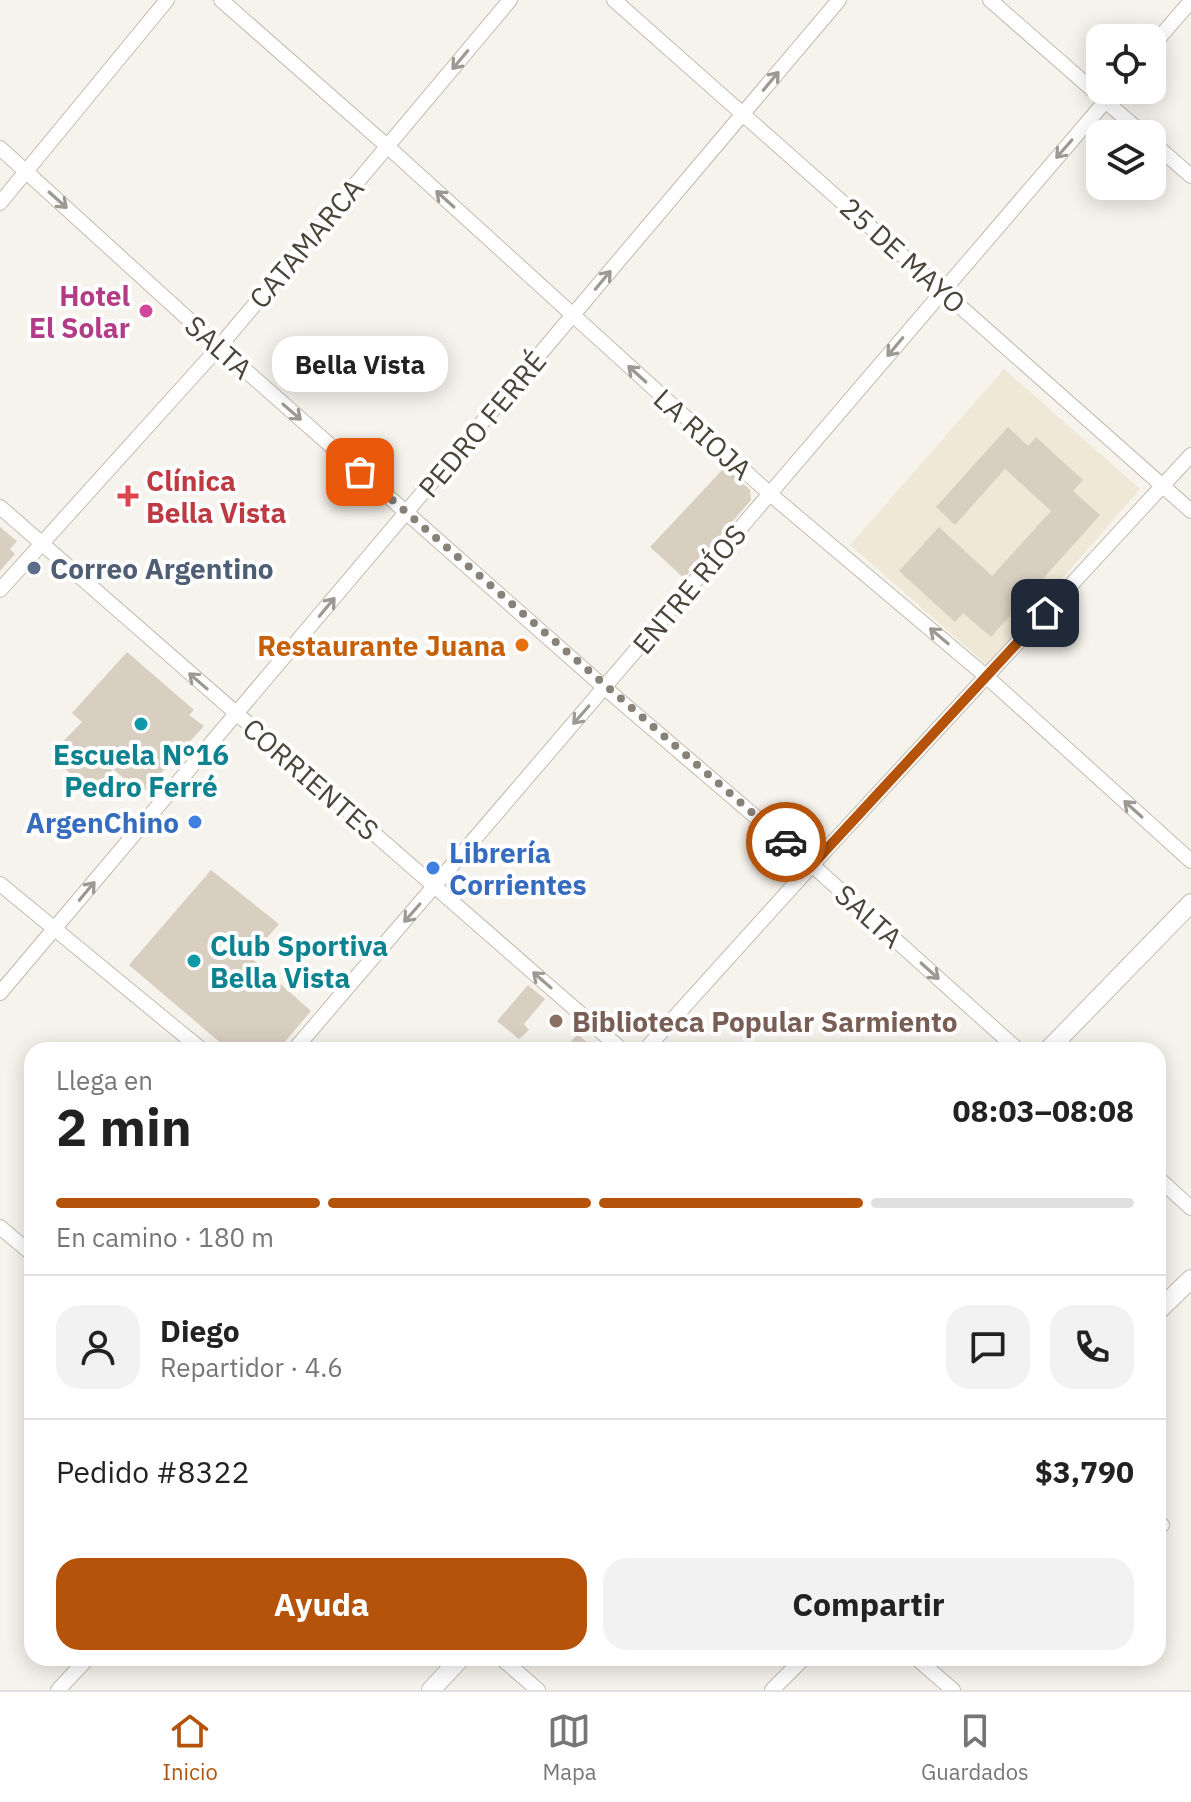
<!DOCTYPE html>
<html lang="es">
<head>
<meta charset="utf-8">
<style>
  body { margin:0; font-family:"IBM Plex Sans",sans-serif; background:#f2f2f2; color:#222; height:100vh; display:flex; flex-direction:column; font-size:30px; white-space:nowrap }
  * { box-sizing:border-box; margin:0 }
  p { font-size:26px; color:#767676 }
  .icon { flex:none; width:44px; height:44px; fill:none; stroke:currentColor; stroke-width:2; stroke-linecap:round; stroke-linejoin:round }
  .map { position:relative; flex:1; overflow:hidden }
  .panel { position:absolute; left:24px; top:1042px; width:1142px; height:624px; display:flex; flex-direction:column; background:#fff; border-radius:24px; box-shadow:0 4px 20px #0003 }
  .panel>* { flex:none }
  .fabs { position:absolute; left:1086px; top:24px; display:grid; gap:16px }
  .fabs a { display:grid; place-items:center; width:80px; height:80px; border-radius:16px; background:#fff; box-shadow:0 4px 20px #0003; font-size:40px }
  .pin { position:absolute; display:grid; place-items:center; width:68px; height:68px; color:#fff; margin:-34px; border-radius:16px; box-shadow:0 4px 12px #0006 }
  .courier { position:absolute; display:grid; place-items:center; width:80px; height:80px; margin:-40px; border:6px solid #b45309; border-radius:50%; background:#fff; color:#222; box-shadow:0 2px 10px #0007 }
  .bubble { position:absolute; height:56px; border-radius:24px; background:#fff; box-shadow:0 4px 20px #0003; font-size:26px; font-weight:700; line-height:56px; text-align:center }
  .headline em { font-style:normal; font-weight:700 }
  .headline div { display:flex; flex-direction:column-reverse }
  .headline { display:flex; align-items:center; justify-content:space-between; height:136px; padding:0 32px }
  h1 { font-size:52px; font-weight:700; line-height:60px }
  .bar { display:grid; grid-template-columns:repeat(4,1fr); gap:12px 8px; align-content:center; height:96px; padding:0 32px }
  .bar i { height:10px; border-radius:6px; background:#e0e0e0 }
  .bar .current { background:#b45309 }
  .bar p { grid-column:span 4 }
  .line { display:flex; align-items:center; gap:20px; padding:0 32px; border-top:2px solid #e0e0e0 }
  .line div { flex:1 }
  .round { display:grid; place-items:center; flex:none; width:84px; height:84px; border-radius:24px; background:#f2f2f2 }
  .action { display:flex; gap:16px; margin-top:auto; padding:16px 32px }
  .action a { flex:1; height:92px; border-radius:24px; background:#b45309; color:#fff; font-size:32px; font-weight:700; line-height:92px; text-align:center }
  .action a+a { background:#f2f2f2; color:#222 }
  .tabs { display:flex; justify-content:space-around; align-items:center; height:112px; border-top:2px solid #e0e0e0; background:#fff; font-size:22px; color:#767676 }
  .tabs a { display:grid; justify-items:center; gap:4px }
  .tabs .current { color:#b45309 }
  .map>svg:first-child { display:block }
  .education { fill:#efe8d6 }
  .building { fill:#d8cfc1 }
  .lines { fill:none; stroke-linecap:round; stroke-linejoin:round }
  .minor-casing { stroke:#c2bbae; stroke-width:16 }
  .tertiary-casing { stroke:#c2bbae; stroke-width:20 }
  .minor { stroke:#fff; stroke-width:14 }
  .tertiary { stroke:#fff; stroke-width:18 }
  .oneway { stroke:#9c9892 }
  .done { stroke:#878178; stroke-width:8; stroke-dasharray:0 14.4 }
  .route { stroke:#b45309; stroke-width:10 }
  .hotel-dot { fill:#d1479c; stroke:#fff; stroke-width:3 }
  .health-dot { fill:#e0444e; stroke:#fff; stroke-width:3 }
  .service-dot { fill:#5c6f8a; stroke:#fff; stroke-width:3 }
  .food-dot { fill:#e8710a; stroke:#fff; stroke-width:3 }
  .culture-dot { fill:#0f9aa8; stroke:#fff; stroke-width:3 }
  .shop-dot { fill:#3f7fe0; stroke:#fff; stroke-width:3 }
  .education-dot { fill:#8d6e63; stroke:#fff; stroke-width:3 }
  .labels { text-anchor:middle; dominant-baseline:central; stroke-width:8; stroke-linejoin:round; paint-order:stroke }
  .street-label { font-size:28px; fill:#4b4439; stroke:#fff }
  .hotel-label { font-size:28px; font-weight:bold; fill:#b23c85; stroke:#fff; text-anchor:end }
  .health-label { font-size:28px; font-weight:bold; fill:#be3a42; stroke:#fff; text-anchor:start }
  .service-label { font-size:28px; font-weight:bold; fill:#4e5e75; stroke:#fff; text-anchor:start }
  .food-label { font-size:28px; font-weight:bold; fill:#c56008; stroke:#fff; text-anchor:end }
  .culture-label { font-size:28px; font-weight:bold; fill:#0d838f; stroke:#fff }
  .shop-label { font-size:28px; font-weight:bold; fill:#366cbe; stroke:#fff; text-anchor:end }
  .education-label { font-size:28px; font-weight:bold; fill:#785e54; stroke:#fff; text-anchor:start }
</style>
</head>
<body>
<div class="map">
<svg width="1191" height="1690" viewBox="0 0 1191 1690">
  <rect width="100%" height="100%" fill="#f6f3ec"/>
  <path class="education" d="M1004,369L1140,489L987,665L850,545Z"/>
  <g class="building">
    <path d="M1008,427L1028,446L1036,437L1083,480L1073,491L1100,515L991,637L963,613L955,622L899,571L939,527L992,576L1051,511L1005,469L955,525L936,507Z"/>
    <path d="M725,467L750,490L751,500L684,578L650,547Z"/>
    <path d="M0,527L17,541L10,549L15,554L0,571Z"/>
    <path d="M127,652L194,710L189,715L204,726L142,794L113,769L91,793L50,755L82,722L72,713Z"/>
    <path d="M211,870L279,924L250,957L311,1011L278,1050H229L129,965Z"/>
    <path d="M528,985L545,999L524,1024L529,1030L519,1039L497,1021Z"/>
    <path d="M578,1034L595,1050H563Z"/>
  </g>
  <g class="lines">
    <defs>
      <g id="minor">
        <path d="M221,0L387,146L770,494L987,677L1191,861"/>
        <path d="M614,0L1191,511"/>
        <path d="M990,0L1143,134"/>
        <path d="M1152,46L1191,1"/>
        <path d="M1152,142L1191,176"/>
        <path d="M0,148L219,347L605,688L812,865L1018,1050"/>
        <path d="M0,203L167,0"/>
        <path d="M0,507L622,1050"/>
        <path d="M0,590L219,347L510,0"/>
        <path d="M0,884L202,1050"/>
        <path d="M0,993L839,0"/>
        <path d="M294,1050L1115,90"/>
        <path d="M645,1050L812,865L1191,455"/>
        <path d="M1158,1178L1191,1208"/>
        <path d="M0,1227L32,1254"/>
        <path d="M1158,1522L1162,1525"/>
        <path d="M501,1658L538,1690"/>
        <path d="M916,1658L953,1690"/>
        <path d="M58,1690L88,1658"/>
        <path d="M772,1690L804,1658"/>
      </g>
      <g id="tertiary">
        <path d="M1048,1050L1191,903"/>
        <path d="M1158,1311L1191,1279"/>
        <path d="M431,1690L461,1658"/>
      </g>
    </defs>
    <use href="#minor" class="minor-casing"/>
    <use href="#tertiary" class="tertiary-casing"/>
    <use href="#minor" class="minor"/>
    <use href="#tertiary" class="tertiary"/>
  </g>
  <defs><path id="oneway-shaft" d="M-6 0H5M1.5-3L5.5 0L1.5 3" fill="none" stroke-width="1.6" stroke-linecap="round" stroke-linejoin="round" transform="scale(2)"/></defs>
  <g class="oneway">
    <use href="#oneway-shaft" transform="translate(460 60) rotate(130)"/>
    <use href="#oneway-shaft" transform="translate(771 81) rotate(-50)"/>
    <use href="#oneway-shaft" transform="translate(1064 149) rotate(131)"/>
    <use href="#oneway-shaft" transform="translate(445 199) rotate(-138)"/>
    <use href="#oneway-shaft" transform="translate(58 200) rotate(42)"/>
    <use href="#oneway-shaft" transform="translate(603 280) rotate(-50)"/>
    <use href="#oneway-shaft" transform="translate(895 347) rotate(130)"/>
    <use href="#oneway-shaft" transform="translate(637 374) rotate(-138)"/>
    <use href="#oneway-shaft" transform="translate(292 412) rotate(41)"/>
    <use href="#oneway-shaft" transform="translate(327 607) rotate(-50)"/>
    <use href="#oneway-shaft" transform="translate(939 636) rotate(-140)"/>
    <use href="#oneway-shaft" transform="translate(198 681) rotate(-139)"/>
    <use href="#oneway-shaft" transform="translate(581 715) rotate(131)"/>
    <use href="#oneway-shaft" transform="translate(1133 809) rotate(-138)"/>
    <use href="#oneway-shaft" transform="translate(87 891) rotate(-50)"/>
    <use href="#oneway-shaft" transform="translate(412 913) rotate(131)"/>
    <use href="#oneway-shaft" transform="translate(930 971) rotate(42)"/>
    <use href="#oneway-shaft" transform="translate(542 980) rotate(-139)"/>
  </g>
  <g class="lines">
    <path class="done" d="M360,472L786,842"/>
    <path class="route" d="M786,842L812,865L1045,613"/>
  </g>
  <circle class="hotel-dot" cx="146" cy="311" r="8"/>
  <path class="health-dot" d="M124 484h8v8h8v8h-8v8h-8v-8h-8v-8h8z"/>
  <circle class="service-dot" cx="34" cy="568" r="8"/>
  <circle class="food-dot" cx="522" cy="645" r="8"/>
  <g class="culture-dot">
    <circle cx="141" cy="724" r="8"/>
    <circle cx="194" cy="961" r="8"/>
  </g>
  <g class="shop-dot">
    <circle cx="195" cy="822" r="8"/>
    <circle cx="433" cy="868" r="8"/>
  </g>
  <circle class="education-dot" cx="556" cy="1021" r="8"/>
  <g class="labels">
    <g class="street-label">
      <text transform="translate(306 243) rotate(-50)">CATAMARCA</text>
      <text transform="translate(903 255) rotate(42)">25 DE MAYO</text>
      <text transform="translate(219 347) rotate(42)">SALTA</text>
      <text transform="translate(482 424) rotate(-50)">PEDRO FERRÉ</text>
      <text transform="translate(703 434) rotate(42)">LA RIOJA</text>
      <text transform="translate(689 589) rotate(-50)">ENTRE RÍOS</text>
      <text transform="translate(311 779) rotate(41)">CORRIENTES</text>
      <text transform="translate(869 916) rotate(42)">SALTA</text>
    </g>
    <g class="hotel-label">
      <text x="130" y="295">Hotel<tspan x="130" dy="32">El Solar</tspan></text>
    </g>
    <g class="health-label">
      <text x="146" y="480">Clínica<tspan x="146" dy="32">Bella Vista</tspan></text>
    </g>
    <g class="service-label">
      <text x="50" y="568">Correo Argentino</text>
    </g>
    <g class="food-label">
      <text x="506" y="645">Restaurante Juana</text>
    </g>
    <g class="culture-label">
      <text x="141" y="754">Escuela N°16<tspan x="141" dy="32">Pedro Ferré</tspan></text>
      <text x="210" y="945" text-anchor="start">Club Sportiva<tspan x="210" dy="32">Bella Vista</tspan></text>
    </g>
    <g class="shop-label">
      <text x="179" y="822">ArgenChino</text>
      <text x="449" y="852" text-anchor="start">Librería<tspan x="449" dy="32">Corrientes</tspan></text>
    </g>
    <g class="education-label">
      <text x="572" y="1021">Biblioteca Popular Sarmiento</text>
    </g>
  </g>
</svg>
<div class="fabs">
<a><svg class="icon" aria-label="locate" viewBox="0 0 24 24"><circle cx="12" cy="12" r="6"/><path d="M12 2v4M12 18v4M2 12h4M18 12h4"/></svg></a>
<a><svg class="icon" aria-label="layers" viewBox="0 0 24 24"><path d="M12 4l9 5-9 5-9-5zM3 14l9 5 9-5"/></svg></a>
</div>
<div class="pin" style="left:360px;top:472px;background:#ea580c"><svg class="icon" aria-label="bag" viewBox="0 0 24 24"><path d="M5 8h14l-1 12H6zM9 8a3 3 0 0 1 6 0"/></svg></div>
<div class="pin" style="left:1045px;top:613px;background:#1f2937"><svg class="icon" aria-label="home" viewBox="0 0 24 24"><path d="M3 11l9-7 9 7M6 9v11h12V9"/></svg></div>
<div class="courier" style="left:786px;top:842px"><svg class="icon" aria-label="car" viewBox="0 0 24 24"><path d="M5 17H2v-5l4-1 3-4h7l3 4 3 1v5h-3M9 17h6M6 11h13"/><circle cx="7" cy="17" r="2"/><circle cx="17" cy="17" r="2"/></svg></div>
<div class="bubble" style="left:272px;top:336px;width:176px">Bella Vista</div>
<section class="panel">
<div class="headline"><div><h1>2 min</h1><p>Llega en</p></div><em>08:03–08:08</em></div>
<div class="bar"><i class="current"></i><i class="current"></i><i class="current"></i><i></i><p>En camino · 180 m</p></div>
<div class="line" style="height:144px"><a class="round"><svg class="icon" aria-label="person" viewBox="0 0 24 24"><circle cx="12" cy="8" r="4"/><path d="M4 21q1-7 8-7t8 7"/></svg></a><div><b>Diego</b><p>Repartidor · 4.6</p></div><a class="round"><svg class="icon" aria-label="chat" viewBox="0 0 24 24"><path d="M4 5h16v11H9l-5 4z"/></svg></a><a class="round"><svg class="icon" aria-label="phone" viewBox="0 0 24 24"><path d="M5 4h4l2 5-3 2q2 4 5 5l2-3 5 2v4C11 20 4 13 5 4z"/></svg></a></div>
<div class="line" style="height:104px"><div>Pedido #8322</div><b>$3,790</b></div>
<div class="action"><a>Ayuda</a><a>Compartir</a></div>
</section>
</div>
<nav class="tabs">
<a class="current"><svg class="icon" aria-label="home" viewBox="0 0 24 24"><path d="M3 11l9-7 9 7M6 9v11h12V9"/></svg>Inicio</a>
<a><svg class="icon" aria-label="map" viewBox="0 0 24 24"><path d="M3 6l6-2 6 2 6-2v14l-6 2-6-2-6 2zM9 4v14M15 6v14"/></svg>Mapa</a>
<a><svg class="icon" aria-label="saved" viewBox="0 0 24 24"><path d="M7 4h10v16l-5-4-5 4z"/></svg>Guardados</a>
</nav>
</body>
</html>
